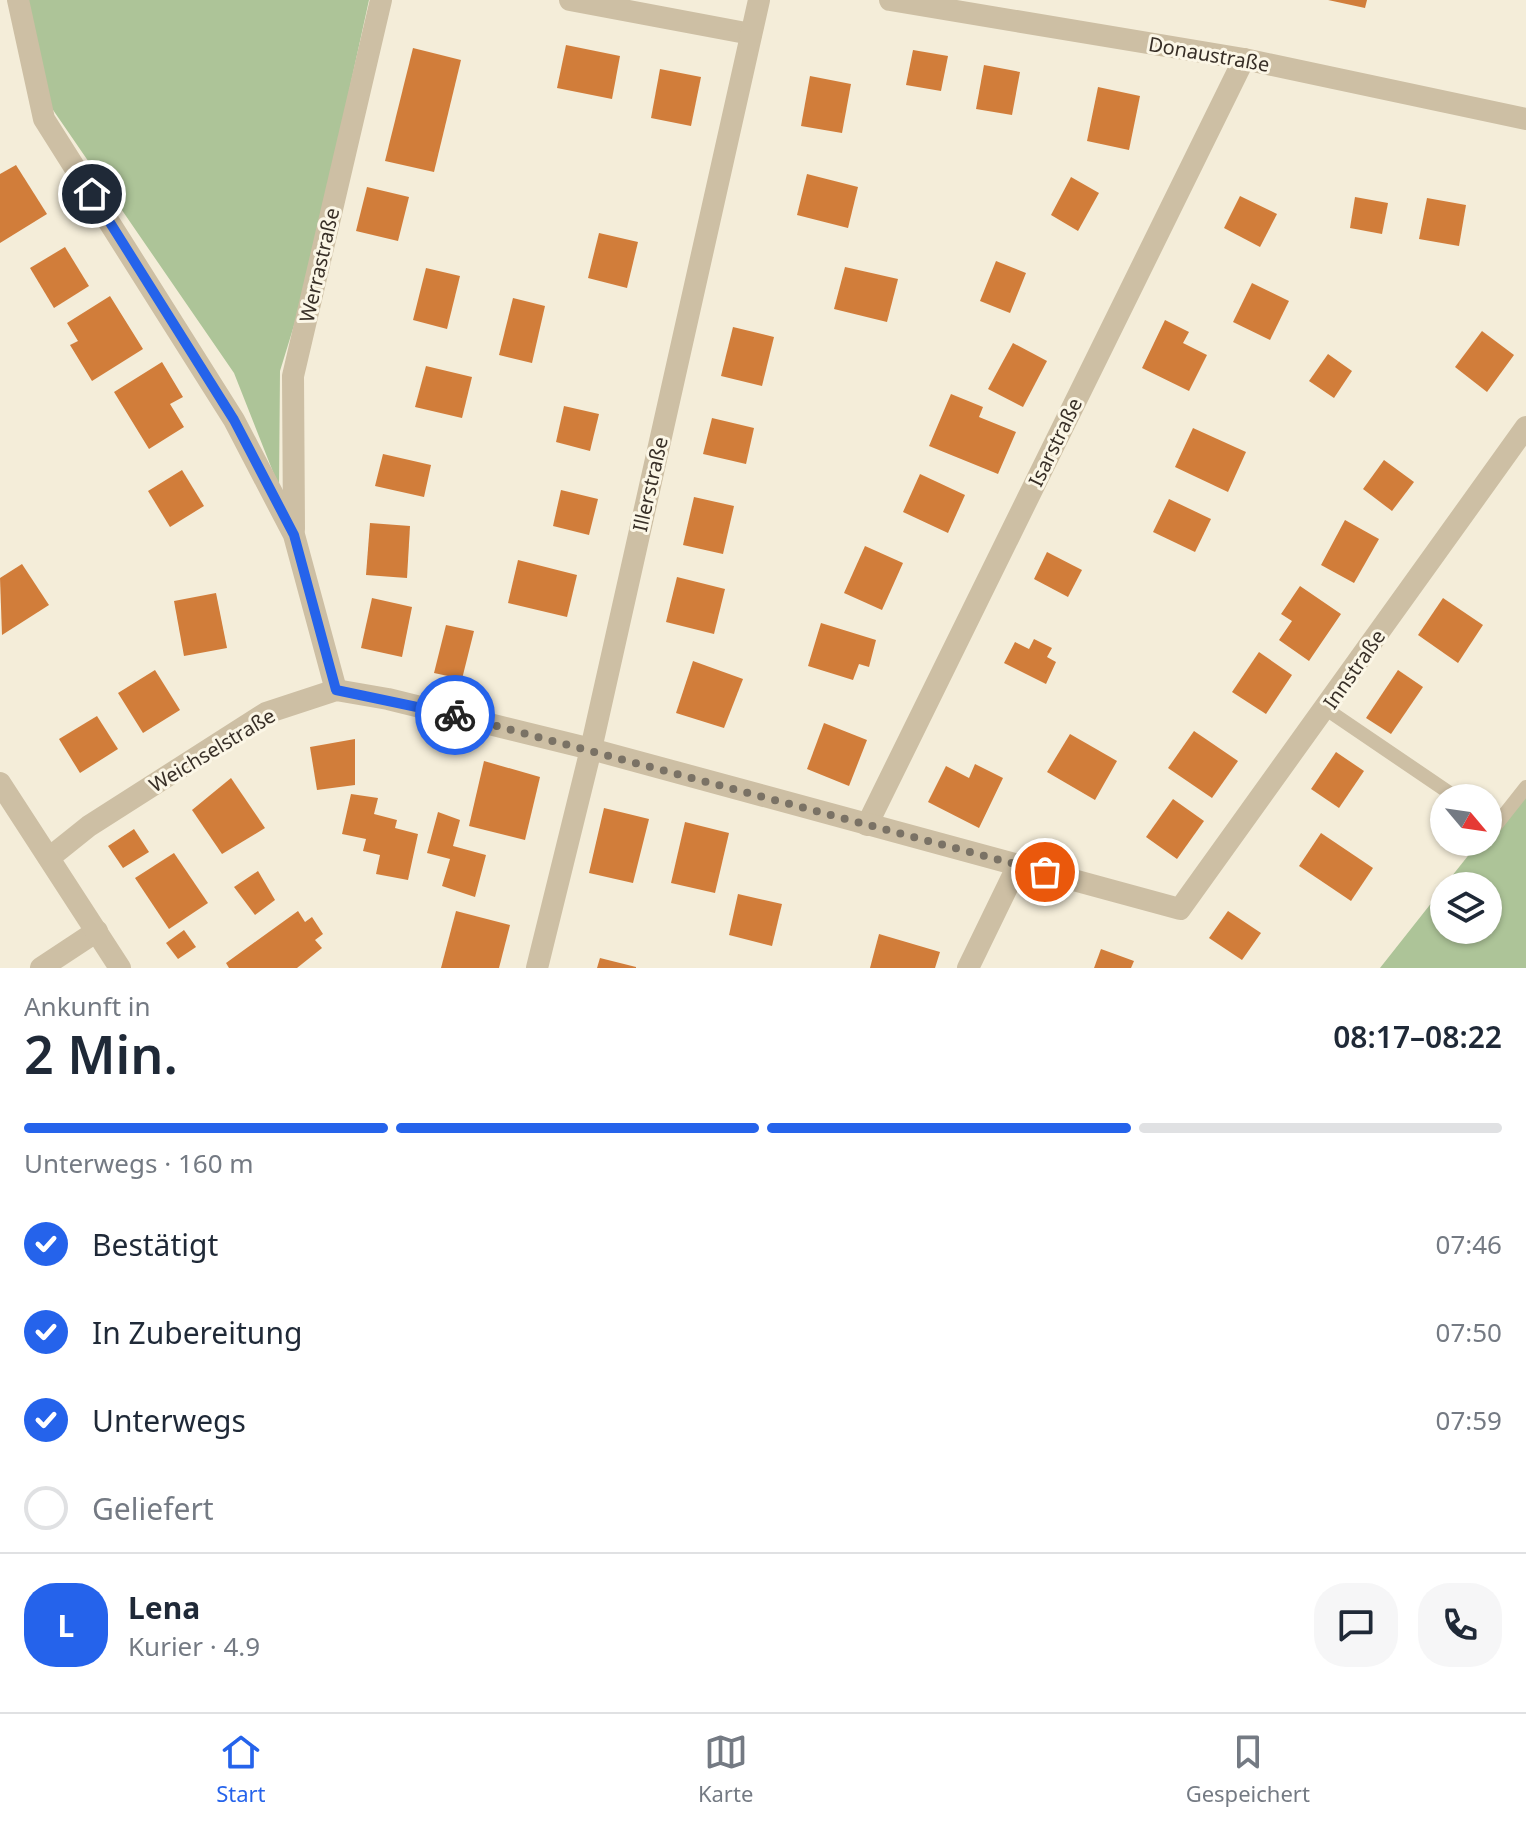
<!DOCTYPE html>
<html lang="de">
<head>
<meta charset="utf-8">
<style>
  body { margin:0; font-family:"Noto Sans",sans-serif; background:#f6f6f7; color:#1f2937; height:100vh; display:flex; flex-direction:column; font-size:30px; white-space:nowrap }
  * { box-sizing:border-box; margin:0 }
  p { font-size:26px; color:#747a83 }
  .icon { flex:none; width:44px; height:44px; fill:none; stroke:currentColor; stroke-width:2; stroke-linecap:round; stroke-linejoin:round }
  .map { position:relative; height:968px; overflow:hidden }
  .side { display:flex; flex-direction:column; background:#fff; flex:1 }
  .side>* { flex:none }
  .needle { width:52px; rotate:119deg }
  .buttons { position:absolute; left:1430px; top:784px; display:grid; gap:16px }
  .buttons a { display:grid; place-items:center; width:72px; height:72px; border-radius:50%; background:#fff; box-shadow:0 2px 6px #0004; font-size:40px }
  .pin { position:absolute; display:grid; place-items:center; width:68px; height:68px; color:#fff; margin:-34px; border:4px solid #fff; border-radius:50%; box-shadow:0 2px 8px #0007 }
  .courier { position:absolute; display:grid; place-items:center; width:80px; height:80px; margin:-40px; border:6px solid #2563eb; border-radius:50%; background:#fff; color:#222; box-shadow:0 2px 10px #0007 }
  .summary em { font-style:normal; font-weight:600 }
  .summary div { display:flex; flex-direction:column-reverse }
  .summary { display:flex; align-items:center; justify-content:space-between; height:136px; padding:0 24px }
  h1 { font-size:52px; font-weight:600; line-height:60px }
  .bar { display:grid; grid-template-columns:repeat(4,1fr); gap:12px 8px; align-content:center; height:96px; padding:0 24px }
  .bar i { height:10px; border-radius:6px; background:#e0e1e3 }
  .bar .on { background:#2563eb }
  .bar p { grid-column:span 4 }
  .line { display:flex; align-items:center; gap:20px; padding:0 24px; border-top:2px solid #e0e1e3 }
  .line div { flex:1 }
  .round { display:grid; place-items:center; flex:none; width:84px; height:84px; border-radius:32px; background:#f6f6f7 }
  ol { padding:0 24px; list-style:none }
  li { display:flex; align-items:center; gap:24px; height:88px }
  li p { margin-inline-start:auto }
  li .icon { padding:8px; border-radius:50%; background:#2563eb; color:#fff; stroke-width:4 }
  li:last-child { color:#747a83 }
  li i { width:44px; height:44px; border:4px solid #e0e1e3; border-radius:50% }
  .tabs { display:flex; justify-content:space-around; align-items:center; height:112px; border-top:2px solid #e0e1e3; background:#fff; font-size:22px; color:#747a83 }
  .tabs a { display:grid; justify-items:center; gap:4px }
  .tabs .on { color:#2563eb }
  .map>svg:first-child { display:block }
  .green { fill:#adc498 }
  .building { fill:#d17d3a }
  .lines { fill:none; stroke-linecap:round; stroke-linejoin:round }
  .service { stroke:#cdbfa4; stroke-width:14 }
  .minor { stroke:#cdbfa4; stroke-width:22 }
  .tertiary { stroke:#cdbfa4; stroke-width:22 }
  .done { stroke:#7a7265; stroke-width:8; stroke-dasharray:0 14.4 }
  .route { stroke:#2563eb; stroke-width:10 }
  .labels { text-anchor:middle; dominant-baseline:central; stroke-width:6; stroke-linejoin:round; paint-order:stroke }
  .street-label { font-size:20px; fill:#382f27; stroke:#fbf6e6 }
</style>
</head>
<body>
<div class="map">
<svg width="1526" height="968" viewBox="0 0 1526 968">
  <rect width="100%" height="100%" fill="#f4edd9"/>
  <g class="green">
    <path d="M24,0H369L307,283L280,371L279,487L234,373L51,107Z"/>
    <path d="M1526,782V968H1380L1444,887V930H1488V886H1444L1479,842H1488V831Z"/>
  </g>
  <g class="building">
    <path d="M1328,0H1367L1365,8Z"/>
    <path d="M566,45L620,56L612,99L557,88Z"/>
    <path d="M413,48L461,60L434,172L385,161Z"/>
    <path d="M913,50L948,56L941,91L906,85Z"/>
    <path d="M984,65L1020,72L1012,115L976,109Z"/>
    <path d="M660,69L701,77L691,126L651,118Z"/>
    <path d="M810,76L851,84L842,133L801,126Z"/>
    <path d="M1098,87L1140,96L1129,150L1087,141Z"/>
    <path d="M16,165L47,214L0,243V174Z"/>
    <path d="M807,174L858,187L848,228L797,215Z"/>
    <path d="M1071,177L1099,193L1078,231L1051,215Z"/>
    <path d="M367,187L409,197L398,241L356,231Z"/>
    <path d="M1240,196L1277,214L1260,247L1224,228Z"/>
    <path d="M1355,197L1388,203L1382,234L1350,228Z"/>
    <path d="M1427,198L1466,205L1459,246L1419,239Z"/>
    <path d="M599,233L638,242L627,288L588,278Z"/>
    <path d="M65,247L89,286L54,308L30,268Z"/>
    <path d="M996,261L1026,273L1010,313L980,301Z"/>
    <path d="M845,267L898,279L887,322L834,309Z"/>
    <path d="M426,268L460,276L447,329L413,320Z"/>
    <path d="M1252,283L1289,301L1270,340L1233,322Z"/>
    <path d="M110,296L143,349L92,381L70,345L78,341L67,323Z"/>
    <path d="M513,298L545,306L532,363L499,355Z"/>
    <path d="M1165,320L1189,332L1183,343L1207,355L1189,391L1142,368Z"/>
    <path d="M733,327L774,337L762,386L721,376Z"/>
    <path d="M1482,331L1514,355L1487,392L1455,367Z"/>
    <path d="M1013,343L1047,361L1023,407L988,389Z"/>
    <path d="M1328,354L1352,371L1334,398L1309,381Z"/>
    <path d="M162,362L183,397L170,404L184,427L149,449L114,392Z"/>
    <path d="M426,366L472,377L462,418L415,407Z"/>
    <path d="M951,394L983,407L979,417L1016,432L998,474L929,446Z"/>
    <path d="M564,406L599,414L590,451L556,442Z"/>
    <path d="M712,418L754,428L746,464L703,454Z"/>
    <path d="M1193,428L1246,452L1228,492L1175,467Z"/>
    <path d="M383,454L431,465L424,497L375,486Z"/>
    <path d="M1384,460L1414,482L1392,511L1363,489Z"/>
    <path d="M182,470L204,506L170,527L148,491Z"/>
    <path d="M920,474L965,495L948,533L903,512Z"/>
    <path d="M561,490L598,499L589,535L553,526Z"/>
    <path d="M694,497L734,506L723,554L683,545Z"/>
    <path d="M1169,499L1211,519L1195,552L1153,532Z"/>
    <path d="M1345,520L1379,539L1354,583L1321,565Z"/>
    <path d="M370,523L410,526L407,578L366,575Z"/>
    <path d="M865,546L903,563L882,610L844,593Z"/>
    <path d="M1047,552L1082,570L1068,597L1034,579Z"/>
    <path d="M518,560L577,575L567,617L508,603Z"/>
    <path d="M22,564L49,605L2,635L0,578Z"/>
    <path d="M677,577L725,589L714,634L666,622Z"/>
    <path d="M1300,586L1341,614L1309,661L1279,640L1292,621L1281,614Z"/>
    <path d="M216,593L227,648L184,656L174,601Z"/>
    <path d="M372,598L412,607L402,657L361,648Z"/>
    <path d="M1443,598L1483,625L1458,663L1418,635Z"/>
    <path d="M821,623L876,640L869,667L859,664L853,680L808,666Z"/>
    <path d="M446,625L474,631L462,679L434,673Z"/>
    <path d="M1034,639L1052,648L1047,657L1056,662L1046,684L1004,663L1015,642L1029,649Z"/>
    <path d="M1259,652L1292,675L1266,714L1232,692Z"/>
    <path d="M693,661L743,679L724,728L676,713Z"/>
    <path d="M155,670L180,710L143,733L118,693Z"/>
    <path d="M1398,670L1423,687L1391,734L1366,718Z"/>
    <path d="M97,716L118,749L80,773L59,739Z"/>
    <path d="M824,723L867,740L849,786L807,769Z"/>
    <path d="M1194,731L1238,761L1212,798L1168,768Z"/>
    <path d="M1070,734L1117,761L1095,800L1047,772Z"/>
    <path d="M355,739V785L317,790L310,747Z"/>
    <path d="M1336,752L1364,771L1339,808L1311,789Z"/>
    <path d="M484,761L540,777L525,840L469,826Z"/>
    <path d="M975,764L1003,778L979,828L928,802L946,766L969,778Z"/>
    <path d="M231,778L265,828L222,854L192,810Z"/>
    <path d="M351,794L378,798L374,814L397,820L395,828L418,834L408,880L376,874L380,855L363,851L366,839L342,834Z"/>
    <path d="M1173,799L1204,821L1177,859L1146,837Z"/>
    <path d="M604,808L649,819L633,883L589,873Z"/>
    <path d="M438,812L460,820L453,846L486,855L475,897L442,886L450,859L427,853Z"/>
    <path d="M685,822L729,833L715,893L671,883Z"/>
    <path d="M134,829L149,852L123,868L108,846Z"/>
    <path d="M1321,833L1373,868L1351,901L1299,866Z"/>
    <path d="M174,853L208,903L169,929L135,878Z"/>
    <path d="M258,871L275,900L255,915L234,887Z"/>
    <path d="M738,894L782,904L772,946L729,935Z"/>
    <path d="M298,911L305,922L312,917L323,934L315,940L322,948L297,968H229L226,963Z"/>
    <path d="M456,911L510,925L499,968H441Z"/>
    <path d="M1228,911L1261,933L1242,960L1209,938Z"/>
    <path d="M184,930L196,947L178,959L166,943Z"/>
    <path d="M879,934L940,952L935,968H870Z"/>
    <path d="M1101,949L1134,961L1131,968H1094Z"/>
    <path d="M600,958L636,967V968H597Z"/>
  </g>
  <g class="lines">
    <g class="service">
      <path d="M1326,709L1457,798"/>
      <path d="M1488,819L1496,825L1526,787"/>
    </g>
    <g class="minor">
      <path d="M18,0L44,119L234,420L294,535L336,690"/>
      <path d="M570,0L751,34"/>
      <path d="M890,0L1244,59L1526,119"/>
      <path d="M294,529L293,376L381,0"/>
      <path d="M867,825L1244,59"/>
      <path d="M49,858L89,826L266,713L336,690L388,699L591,749L1180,909L1526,427"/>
      <path d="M41,968L97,931"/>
      <path d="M537,968L591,749L759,0"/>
      <path d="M968,968L1018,865"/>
    </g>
    <path class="tertiary" d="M0,783L120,968"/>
  </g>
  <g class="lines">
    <path class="done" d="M455,715L1045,872"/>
    <path class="route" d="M92,194L234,420L294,535L336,690L455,715"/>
  </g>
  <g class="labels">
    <g class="street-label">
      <text transform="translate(1209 54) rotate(10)">Donaustraße</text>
      <text transform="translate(319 265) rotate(-77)">Werrastraße</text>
      <text transform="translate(1055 442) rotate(-64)">Isarstraße</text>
      <text transform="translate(650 484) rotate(-77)">Illerstraße</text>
      <text transform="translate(1354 669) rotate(-55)">Innstraße</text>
      <text transform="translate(212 750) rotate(-31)">Weichselstraße</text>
    </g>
  </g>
</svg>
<div class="buttons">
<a><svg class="needle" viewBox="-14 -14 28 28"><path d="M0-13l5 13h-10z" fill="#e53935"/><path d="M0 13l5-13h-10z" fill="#747a83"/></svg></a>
<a><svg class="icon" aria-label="layers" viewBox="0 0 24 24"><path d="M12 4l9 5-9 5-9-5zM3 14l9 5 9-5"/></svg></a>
</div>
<div class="pin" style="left:1045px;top:872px;background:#ea580c"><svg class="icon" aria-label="bag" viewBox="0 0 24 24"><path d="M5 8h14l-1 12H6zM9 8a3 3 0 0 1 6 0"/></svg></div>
<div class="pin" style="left:92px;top:194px;background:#1f2937"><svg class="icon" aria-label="home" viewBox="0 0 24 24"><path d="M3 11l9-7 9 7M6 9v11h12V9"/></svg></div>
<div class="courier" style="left:455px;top:715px"><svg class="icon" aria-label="bike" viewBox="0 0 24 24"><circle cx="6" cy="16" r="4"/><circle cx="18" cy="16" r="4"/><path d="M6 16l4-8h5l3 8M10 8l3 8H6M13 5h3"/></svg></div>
</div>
<section class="side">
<div class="summary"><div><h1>2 Min.</h1><p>Ankunft in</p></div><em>08:17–08:22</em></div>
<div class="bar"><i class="on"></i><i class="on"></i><i class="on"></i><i></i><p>Unterwegs · 160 m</p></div>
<ol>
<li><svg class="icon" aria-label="check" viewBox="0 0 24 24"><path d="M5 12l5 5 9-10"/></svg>Bestätigt<p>07:46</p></li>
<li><svg class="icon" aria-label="check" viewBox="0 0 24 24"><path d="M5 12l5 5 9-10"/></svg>In Zubereitung<p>07:50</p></li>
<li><svg class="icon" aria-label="check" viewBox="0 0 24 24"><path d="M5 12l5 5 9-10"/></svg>Unterwegs<p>07:59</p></li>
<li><i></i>Geliefert</li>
</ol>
<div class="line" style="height:144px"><b class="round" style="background:#2563eb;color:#fff">L</b><div><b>Lena</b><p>Kurier · 4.9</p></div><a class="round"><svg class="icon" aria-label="chat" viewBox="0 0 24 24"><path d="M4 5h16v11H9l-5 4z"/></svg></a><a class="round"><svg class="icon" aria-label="phone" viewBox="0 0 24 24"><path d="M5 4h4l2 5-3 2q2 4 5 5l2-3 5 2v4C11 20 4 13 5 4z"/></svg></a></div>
</section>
<nav class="tabs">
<a class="on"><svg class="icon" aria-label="home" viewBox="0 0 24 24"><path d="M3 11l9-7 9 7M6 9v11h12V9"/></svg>Start</a>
<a><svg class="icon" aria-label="map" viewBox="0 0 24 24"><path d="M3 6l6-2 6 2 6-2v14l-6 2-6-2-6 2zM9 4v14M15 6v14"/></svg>Karte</a>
<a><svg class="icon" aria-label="saved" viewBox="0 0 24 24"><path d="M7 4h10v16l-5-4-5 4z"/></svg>Gespeichert</a>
</nav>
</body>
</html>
